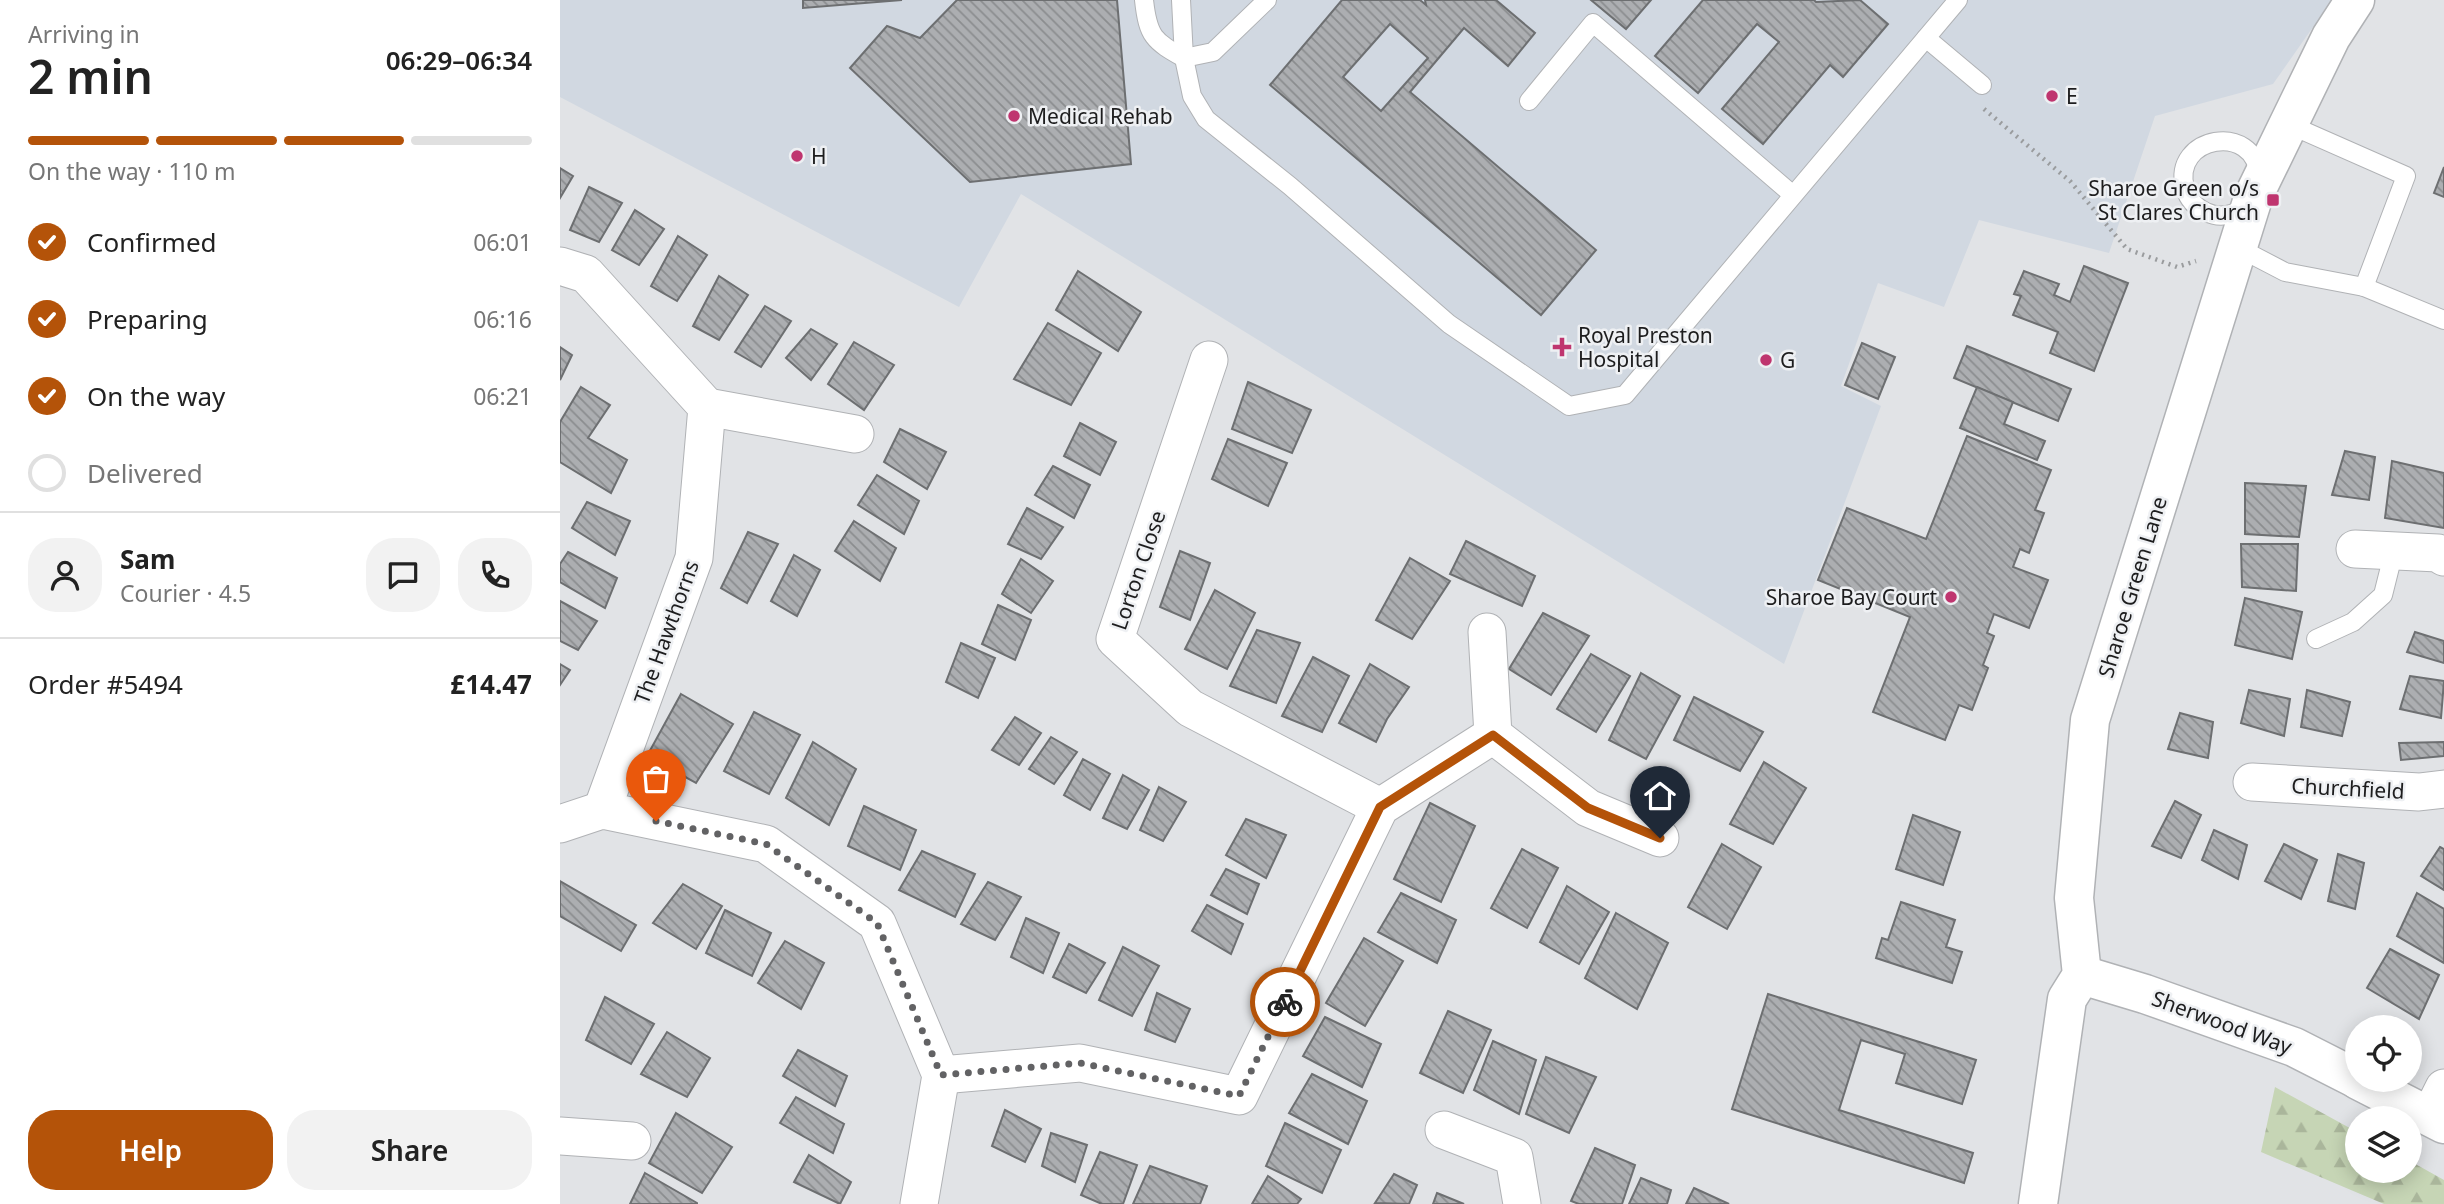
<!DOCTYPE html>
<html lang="en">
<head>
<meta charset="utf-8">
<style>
  body { margin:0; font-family:"Noto Sans",sans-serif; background:#f2f2f2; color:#222; height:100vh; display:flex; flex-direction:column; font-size:26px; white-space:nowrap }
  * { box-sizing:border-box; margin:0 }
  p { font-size:23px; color:#767676 }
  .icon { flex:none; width:38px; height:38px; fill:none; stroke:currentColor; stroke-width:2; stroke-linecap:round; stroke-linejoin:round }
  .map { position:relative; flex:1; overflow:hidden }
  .sheet { display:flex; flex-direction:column; background:#fff; width:560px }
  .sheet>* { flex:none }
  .controls { position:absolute; left:1785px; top:1015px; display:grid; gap:14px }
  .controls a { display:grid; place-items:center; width:77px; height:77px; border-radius:50%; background:#fff; box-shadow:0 4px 18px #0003; font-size:35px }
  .pin { position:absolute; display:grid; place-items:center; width:60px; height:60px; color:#fff; margin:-72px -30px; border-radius:50% 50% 50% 0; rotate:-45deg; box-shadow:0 0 7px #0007 }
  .pin .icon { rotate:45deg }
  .courier { position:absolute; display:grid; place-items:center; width:70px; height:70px; margin:-35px; border:5px solid #b45309; border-radius:50%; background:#fff; color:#222; box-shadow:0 2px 9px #0007 }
  .summary em { font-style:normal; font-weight:600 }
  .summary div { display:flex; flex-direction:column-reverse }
  .summary { display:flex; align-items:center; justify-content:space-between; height:119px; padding:0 28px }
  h1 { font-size:46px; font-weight:600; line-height:52px }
  .bar { display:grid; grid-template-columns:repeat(4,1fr); gap:10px 7px; align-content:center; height:84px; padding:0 28px }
  .bar i { height:9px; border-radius:5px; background:#e0e0e0 }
  .bar .selected { background:#b45309 }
  .bar p { grid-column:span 4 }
  .line { display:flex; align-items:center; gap:18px; padding:0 28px; border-top:2px solid #e0e0e0 }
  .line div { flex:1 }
  .round { display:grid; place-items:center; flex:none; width:74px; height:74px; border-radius:28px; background:#f2f2f2 }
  ol { padding:0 28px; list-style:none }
  li { display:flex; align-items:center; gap:21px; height:77px }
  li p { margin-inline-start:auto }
  li .icon { padding:7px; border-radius:50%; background:#b45309; color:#fff; stroke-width:4 }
  li:last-child { color:#767676 }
  li i { width:38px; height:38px; border:4px solid #e0e0e0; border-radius:50% }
  .cta { display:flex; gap:14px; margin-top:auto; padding:14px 28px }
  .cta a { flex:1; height:80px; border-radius:28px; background:#b45309; color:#fff; font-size:28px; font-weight:600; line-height:80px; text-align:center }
  .cta a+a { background:#f2f2f2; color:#222 }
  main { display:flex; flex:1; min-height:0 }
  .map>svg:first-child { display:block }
  .built { fill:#d1d8e1 }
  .forest { fill:url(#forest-firs) }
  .building { fill:url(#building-back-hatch); stroke:#6d6f71; stroke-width:2; fill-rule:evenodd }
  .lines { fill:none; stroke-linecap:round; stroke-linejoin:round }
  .service-casing { stroke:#b0b2b5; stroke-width:20 }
  .minor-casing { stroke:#b0b2b5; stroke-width:39 }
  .tertiary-casing { stroke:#b0b2b5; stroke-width:41 }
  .path { stroke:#9a9c9e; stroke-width:4.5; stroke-dasharray:2 5; stroke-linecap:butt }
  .service { stroke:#fff; stroke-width:18 }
  .minor { stroke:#fff; stroke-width:37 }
  .tertiary { stroke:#fff; stroke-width:38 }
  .done { stroke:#626264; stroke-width:7; stroke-dasharray:0 12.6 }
  .route { stroke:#b45309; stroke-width:9 }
  .poi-dot { fill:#bf356f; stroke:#eef0f3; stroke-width:2.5 }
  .labels { text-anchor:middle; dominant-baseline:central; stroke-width:5; stroke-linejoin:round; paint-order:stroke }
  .poi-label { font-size:21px; fill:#1d1d1e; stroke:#eef0f3; text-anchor:start }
  .street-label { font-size:21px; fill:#1d1d1e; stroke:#eef0f3 }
</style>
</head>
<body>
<main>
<section class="sheet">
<div class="summary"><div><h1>2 min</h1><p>Arriving in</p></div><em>06:29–06:34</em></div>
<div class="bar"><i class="selected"></i><i class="selected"></i><i class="selected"></i><i></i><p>On the way · 110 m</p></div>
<ol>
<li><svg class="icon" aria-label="check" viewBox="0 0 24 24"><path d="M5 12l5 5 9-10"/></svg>Confirmed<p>06:01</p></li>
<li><svg class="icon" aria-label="check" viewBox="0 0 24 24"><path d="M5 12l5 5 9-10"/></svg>Preparing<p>06:16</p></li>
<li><svg class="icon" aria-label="check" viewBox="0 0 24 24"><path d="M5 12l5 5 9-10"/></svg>On the way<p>06:21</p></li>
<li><i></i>Delivered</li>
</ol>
<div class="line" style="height:126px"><a class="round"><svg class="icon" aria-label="person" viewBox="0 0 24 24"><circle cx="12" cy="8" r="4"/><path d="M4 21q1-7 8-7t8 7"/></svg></a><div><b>Sam</b><p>Courier · 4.5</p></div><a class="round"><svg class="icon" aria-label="chat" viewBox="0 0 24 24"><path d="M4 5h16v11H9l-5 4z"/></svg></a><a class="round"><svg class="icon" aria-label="phone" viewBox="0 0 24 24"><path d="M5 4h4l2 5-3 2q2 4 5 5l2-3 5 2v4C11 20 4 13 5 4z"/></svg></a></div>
<div class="line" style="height:91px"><div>Order #5494</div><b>£14.47</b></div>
<div class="cta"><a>Help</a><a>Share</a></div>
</section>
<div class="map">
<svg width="1884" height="1204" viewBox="0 0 1884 1204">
  <defs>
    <pattern id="forest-firs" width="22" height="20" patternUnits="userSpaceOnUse" patternTransform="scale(1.75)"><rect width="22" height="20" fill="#c6d5b5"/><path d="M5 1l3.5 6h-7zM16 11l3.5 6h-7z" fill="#aab69b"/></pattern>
    <pattern id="building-back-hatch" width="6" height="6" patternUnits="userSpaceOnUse" patternTransform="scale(1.75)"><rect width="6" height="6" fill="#acaeb1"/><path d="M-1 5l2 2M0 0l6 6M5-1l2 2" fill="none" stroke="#8b8d8f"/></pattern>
  </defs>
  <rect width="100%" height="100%" fill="#e1e3e6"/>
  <path class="built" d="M0,0H1772L1713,84L1595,116L1549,253L1419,220L1384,307L1318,283L1281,386L1321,406L1224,664L461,194L399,307L0,97Z"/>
  <path class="forest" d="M1715,1087L1797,1132V1171H1850V1161L1884,1180V1204H1824L1701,1152Z"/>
  <g class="building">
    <path d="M243,0H342L243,8Z"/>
    <path d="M397,0H557L571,164L410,182L290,68L327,26L360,38Z"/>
    <path d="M782,0H860L866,5L865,0H936L975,33L948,66L904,28L850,92L1036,250L981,315L710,85ZM830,24L868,58L821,111L783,77Z"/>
    <path d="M1031,0H1091L1066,29Z"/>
    <path d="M1143,0H1254L1256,2L1300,0L1328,24L1283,77L1270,65L1203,144L1162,109L1219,42L1197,24L1138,93L1095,56Z"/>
    <path d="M1884,167V197L1874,193Z"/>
    <path d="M0,168L13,176L0,198Z"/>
    <path d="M29,187L62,203L39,242L10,230Z"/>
    <path d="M75,210L104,229L79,265L52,250Z"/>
    <path d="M118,236L147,255L117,301L91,286Z"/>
    <path d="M1524,266L1568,283L1534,371L1490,353L1498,332L1453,315L1461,296L1454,294L1464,271L1499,284L1494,295L1510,302Z"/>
    <path d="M518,271L581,312L558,351L496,310Z"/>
    <path d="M159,276L188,295L159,340L133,326Z"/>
    <path d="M205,306L231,321L201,367L175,352Z"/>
    <path d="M488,323L541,353L511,405L454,379Z"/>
    <path d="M251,329L277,344L251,380L226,358Z"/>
    <path d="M294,342L334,365L304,410L268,384Z"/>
    <path d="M1302,343L1335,357L1318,399L1285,385Z"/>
    <path d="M1407,346L1511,389L1498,421L1394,378Z"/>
    <path d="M0,347L12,355L0,380Z"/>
    <path d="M688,382L751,410L732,453L672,429Z"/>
    <path d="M21,387L50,405L28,438L67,460L51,493L0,462V422Z"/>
    <path d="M1417,387L1453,402L1444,424L1485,441L1477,460L1400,428Z"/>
    <path d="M520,423L556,442L540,475L504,456Z"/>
    <path d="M340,429L386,452L367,489L324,462Z"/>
    <path d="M1407,436L1491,470L1475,510L1484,513L1469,553L1460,549L1453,567L1488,580L1469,628L1434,614L1427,633L1434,636L1423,665L1428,668L1412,710L1399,705L1385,740L1313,712L1350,617L1258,580L1287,508L1366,539Z"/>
    <path d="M668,439L727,463L708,506L652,479Z"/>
    <path d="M1785,451L1815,457L1809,500L1772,495Z"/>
    <path d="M1832,461L1884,473V528L1825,518Z"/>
    <path d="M493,466L530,485L514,518L475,495Z"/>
    <path d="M317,475L359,501L344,534L298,505Z"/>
    <path d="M1685,483L1746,486L1739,537L1685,534Z"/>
    <path d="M27,502L70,521L55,555L12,528Z"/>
    <path d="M467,508L503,527L481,559L448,544Z"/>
    <path d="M294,521L336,548L320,581L275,551Z"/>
    <path d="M188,532L218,544L187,603L161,588Z"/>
    <path d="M906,541L975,576L962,606L890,574Z"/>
    <path d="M1681,544H1738L1736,591L1682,587Z"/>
    <path d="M620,551L650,563L630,620L600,607Z"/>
    <path d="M8,552L57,578L45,608L0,582V564Z"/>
    <path d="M234,555L260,570L237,616L211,601Z"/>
    <path d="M850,558L890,581L852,639L816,620Z"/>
    <path d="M461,559L493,581L471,613L442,594Z"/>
    <path d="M655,590L695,613L667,669L625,649Z"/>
    <path d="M1685,598L1742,612L1732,659L1675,645Z"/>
    <path d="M0,601L37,621L18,650L0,641Z"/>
    <path d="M438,605L471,620L455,660L422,644Z"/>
    <path d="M983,613L1029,636L991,695L949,669Z"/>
    <path d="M697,630L740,643L716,703L670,686Z"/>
    <path d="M1855,632L1884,641V663L1847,652Z"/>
    <path d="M401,643L435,658L418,698L386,682Z"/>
    <path d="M1031,654L1070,676L1036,732L997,709Z"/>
    <path d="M753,657L789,676L762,732L722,716Z"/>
    <path d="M0,664L10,670L0,685Z"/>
    <path d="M810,664L849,687L827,719L816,742L779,723Z"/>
    <path d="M1081,673L1120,696L1086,759L1049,740Z"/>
    <path d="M1850,676L1884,681L1881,718L1840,709Z"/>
    <path d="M1689,690L1730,699L1724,736L1681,723Z"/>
    <path d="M1747,690L1790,702L1782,736L1741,727Z"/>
    <path d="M121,694L173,724L136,783L87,756Z"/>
    <path d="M1134,697L1203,732L1180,771L1114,740Z"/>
    <path d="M194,712L240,735L209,794L164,771Z"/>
    <path d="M1620,713L1653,722L1648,758L1608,749Z"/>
    <path d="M455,717L481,733L459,765L432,750Z"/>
    <path d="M491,737L517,752L494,784L469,769Z"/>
    <path d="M253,742L296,769L269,825L226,798Z"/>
    <path d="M1884,742V756L1841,760L1839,743Z"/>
    <path d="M523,759L550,774L530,810L504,795Z"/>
    <path d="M1204,762L1246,788L1213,844L1170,824Z"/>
    <path d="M563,775L589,790L567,829L543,818Z"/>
    <path d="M599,787L626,802L603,841L580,830Z"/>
    <path d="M1615,801L1641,815L1621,858L1592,846Z"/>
    <path d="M870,803L915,826L881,902L834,879Z"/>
    <path d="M304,806L356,830L340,870L288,846Z"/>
    <path d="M1353,815L1400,832L1383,885L1336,869Z"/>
    <path d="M686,819L726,835L706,878L666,855Z"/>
    <path d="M1654,830L1687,845L1678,879L1642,860Z"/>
    <path d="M1162,844L1201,867L1167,929L1128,907Z"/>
    <path d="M1724,844L1757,860L1741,899L1705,881Z"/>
    <path d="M1880,847L1884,849V890L1861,876Z"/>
    <path d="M962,849L998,868L967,928L931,908Z"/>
    <path d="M362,851L415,874L395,917L339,890Z"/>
    <path d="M1778,854L1804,863L1795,909L1768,901Z"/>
    <path d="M666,869L699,884L687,914L651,895Z"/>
    <path d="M0,881L76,925L61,951L0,916Z"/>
    <path d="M428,882L461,897L435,940L401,924Z"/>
    <path d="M123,884L162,906L136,949L93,923Z"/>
    <path d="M1007,886L1049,912L1019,964L980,942Z"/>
    <path d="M841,893L896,920L877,963L818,932Z"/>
    <path d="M1857,893L1884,909V963L1837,936Z"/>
    <path d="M1341,902L1395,920L1386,947L1402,952L1392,983L1316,958L1322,938L1328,940Z"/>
    <path d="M647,905L683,924L671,954L632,931Z"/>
    <path d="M165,910L211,933L192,976L146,953Z"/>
    <path d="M1056,913L1108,943L1077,1009L1025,978Z"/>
    <path d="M466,918L499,933L483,973L451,957Z"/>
    <path d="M804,938L843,961L805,1026L766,1003Z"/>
    <path d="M225,941L264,963L241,1009L198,983Z"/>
    <path d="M509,944L545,963L526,993L493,977Z"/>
    <path d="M563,947L599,966L572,1016L539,1000Z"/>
    <path d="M1830,949L1879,975L1859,1019L1807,988Z"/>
    <path d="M597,993L630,1009L615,1042L585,1030Z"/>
    <path d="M1208,994L1416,1060L1402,1104L1336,1083L1345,1054L1301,1040L1279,1110L1413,1153L1404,1183L1172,1109Z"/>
    <path d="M45,997L94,1024L71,1064L26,1040Z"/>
    <path d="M888,1011L931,1030L903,1093L860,1073Z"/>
    <path d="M765,1017L821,1044L802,1087L743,1056Z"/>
    <path d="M107,1032L150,1058L127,1097L81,1074Z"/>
    <path d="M933,1041L976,1060L959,1114L914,1090Z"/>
    <path d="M238,1050L287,1076L275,1106L223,1076Z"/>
    <path d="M986,1057L1036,1077L1009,1133L966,1114Z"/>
    <path d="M752,1074L807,1101L788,1144L729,1113Z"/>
    <path d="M236,1097L284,1124L273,1153L220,1123Z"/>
    <path d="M445,1110L481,1129L465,1162L432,1146Z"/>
    <path d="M116,1113L172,1147L142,1193L89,1163Z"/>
    <path d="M725,1123L781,1150L762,1193L706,1166Z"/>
    <path d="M491,1133L527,1145L515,1182L482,1166Z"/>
    <path d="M1035,1148L1075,1165L1062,1204H1019L1011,1201Z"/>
    <path d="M540,1152L577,1165L563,1204H542L521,1195Z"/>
    <path d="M249,1155L291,1182L280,1204L234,1182Z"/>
    <path d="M590,1166L647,1186L640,1204H573Z"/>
    <path d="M85,1173L137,1203V1204H70Z"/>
    <path d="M834,1174L857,1185L849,1204L815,1203Z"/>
    <path d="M708,1176L741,1199L737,1204H692Z"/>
    <path d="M1081,1178L1111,1190L1107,1204H1069Z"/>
    <path d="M1134,1188L1169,1204H1126Z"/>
    <path d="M877,1193L904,1204H873Z"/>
  </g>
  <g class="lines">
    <defs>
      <g id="service">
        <path d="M584,0C588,37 594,41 624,58L653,52L707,0"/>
        <path d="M621,0L624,58L632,96L646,119L730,186L889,324L1009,406L1065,395L1398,0"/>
        <path d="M1366,38L1422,85"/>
        <path d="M969,101L1033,23L1233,195"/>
        <path d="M1728,124L1846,176L1804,287"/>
        <path d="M1686,206C1674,215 1660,219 1646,212C1635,207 1628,199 1625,188C1611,136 1695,121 1699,176"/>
        <path d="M1677,247L1725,272L1804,287L1884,320"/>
        <path d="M1756,639L1793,622L1823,595L1834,551"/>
      </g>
      <g id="minor">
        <path d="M0,266L26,274L147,407L134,558L42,810"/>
        <path d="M649,360L555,639L630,708L820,807"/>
        <path d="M147,407L295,434"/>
        <path d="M1795,549L1878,553L1884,557"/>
        <path d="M927,632L933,735L1028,808L1100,838"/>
        <path d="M1692,782L1859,792L1884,789"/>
        <path d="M0,824L42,810L206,844L317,923L381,1075L359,1204"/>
        <path d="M381,1075L520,1063L679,1096L820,807L933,735"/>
        <path d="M1870,1116L1884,1088"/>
        <path d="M884,1130L954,1157L962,1204"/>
        <path d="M0,1136L72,1141"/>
      </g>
      <g id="tertiary">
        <path d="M1522,975L1585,994L1734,1047L1797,1079"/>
        <path d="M1798,1080L1884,1124"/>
        <path d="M1478,1204L1507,999L1522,975L1514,898L1530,720L1694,195L1771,37L1795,0"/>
      </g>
    </defs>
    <use href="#service" class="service-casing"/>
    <use href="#minor" class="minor-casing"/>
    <use href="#tertiary" class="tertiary-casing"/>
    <path class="path" d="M1424,109L1510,181L1567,249L1617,267L1636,261"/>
    <use href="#service" class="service"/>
    <use href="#minor" class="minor"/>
    <use href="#tertiary" class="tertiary"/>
  </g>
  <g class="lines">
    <path class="done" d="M96,821L206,844L317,923L381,1075L520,1063L679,1096L725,1002"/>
    <path class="route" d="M725,1002L820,807L933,735L1028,808L1100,838"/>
  </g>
  <g class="poi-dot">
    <circle cx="1492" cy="96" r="7"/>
    <circle cx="454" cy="116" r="7"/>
    <circle cx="237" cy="156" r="7"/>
    <rect x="1706" y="193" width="14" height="14" rx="3.5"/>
    <path d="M998.5 336.5h7v7h7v7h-7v7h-7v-7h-7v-7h7z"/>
    <circle cx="1206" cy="360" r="7"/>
    <circle cx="1391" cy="597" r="7"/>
  </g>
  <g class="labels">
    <g class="poi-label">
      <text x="1506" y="96">E</text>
      <text x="468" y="116">Medical Rehab</text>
      <text x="251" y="156">H</text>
      <text x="1699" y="188" text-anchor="end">Sharoe Green o/s<tspan x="1699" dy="24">St Clares Church</tspan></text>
      <text x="1018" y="335">Royal Preston<tspan x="1018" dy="24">Hospital</tspan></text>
      <text x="1220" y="360">G</text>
      <text x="1377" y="597" text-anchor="end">Sharoe Bay Court</text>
    </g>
    <g class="street-label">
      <text transform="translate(578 570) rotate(-71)">Lorton Close</text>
      <text transform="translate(1572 587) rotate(-73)">Sharoe Green Lane</text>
      <text transform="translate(106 632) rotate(-70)">The Hawthorns</text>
      <text transform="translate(1788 788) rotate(3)">Churchfield</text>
      <text transform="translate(1662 1022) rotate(20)">Sherwood Way</text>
    </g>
  </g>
</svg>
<div class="controls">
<a><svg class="icon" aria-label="locate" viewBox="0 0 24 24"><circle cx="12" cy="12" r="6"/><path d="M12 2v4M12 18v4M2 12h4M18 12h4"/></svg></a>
<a><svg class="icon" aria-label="layers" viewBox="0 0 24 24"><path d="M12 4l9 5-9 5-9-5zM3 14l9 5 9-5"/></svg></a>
</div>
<div class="pin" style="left:96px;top:821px;background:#ea580c"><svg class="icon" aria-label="bag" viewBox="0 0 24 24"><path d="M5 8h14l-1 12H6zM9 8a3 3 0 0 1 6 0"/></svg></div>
<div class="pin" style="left:1100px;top:838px;background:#1f2937"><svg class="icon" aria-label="home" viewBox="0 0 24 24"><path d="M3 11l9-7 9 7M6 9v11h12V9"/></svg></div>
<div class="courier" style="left:725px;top:1002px"><svg class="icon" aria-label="bike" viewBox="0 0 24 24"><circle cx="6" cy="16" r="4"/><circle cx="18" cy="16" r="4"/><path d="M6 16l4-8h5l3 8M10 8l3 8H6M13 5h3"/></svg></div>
</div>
</main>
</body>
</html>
